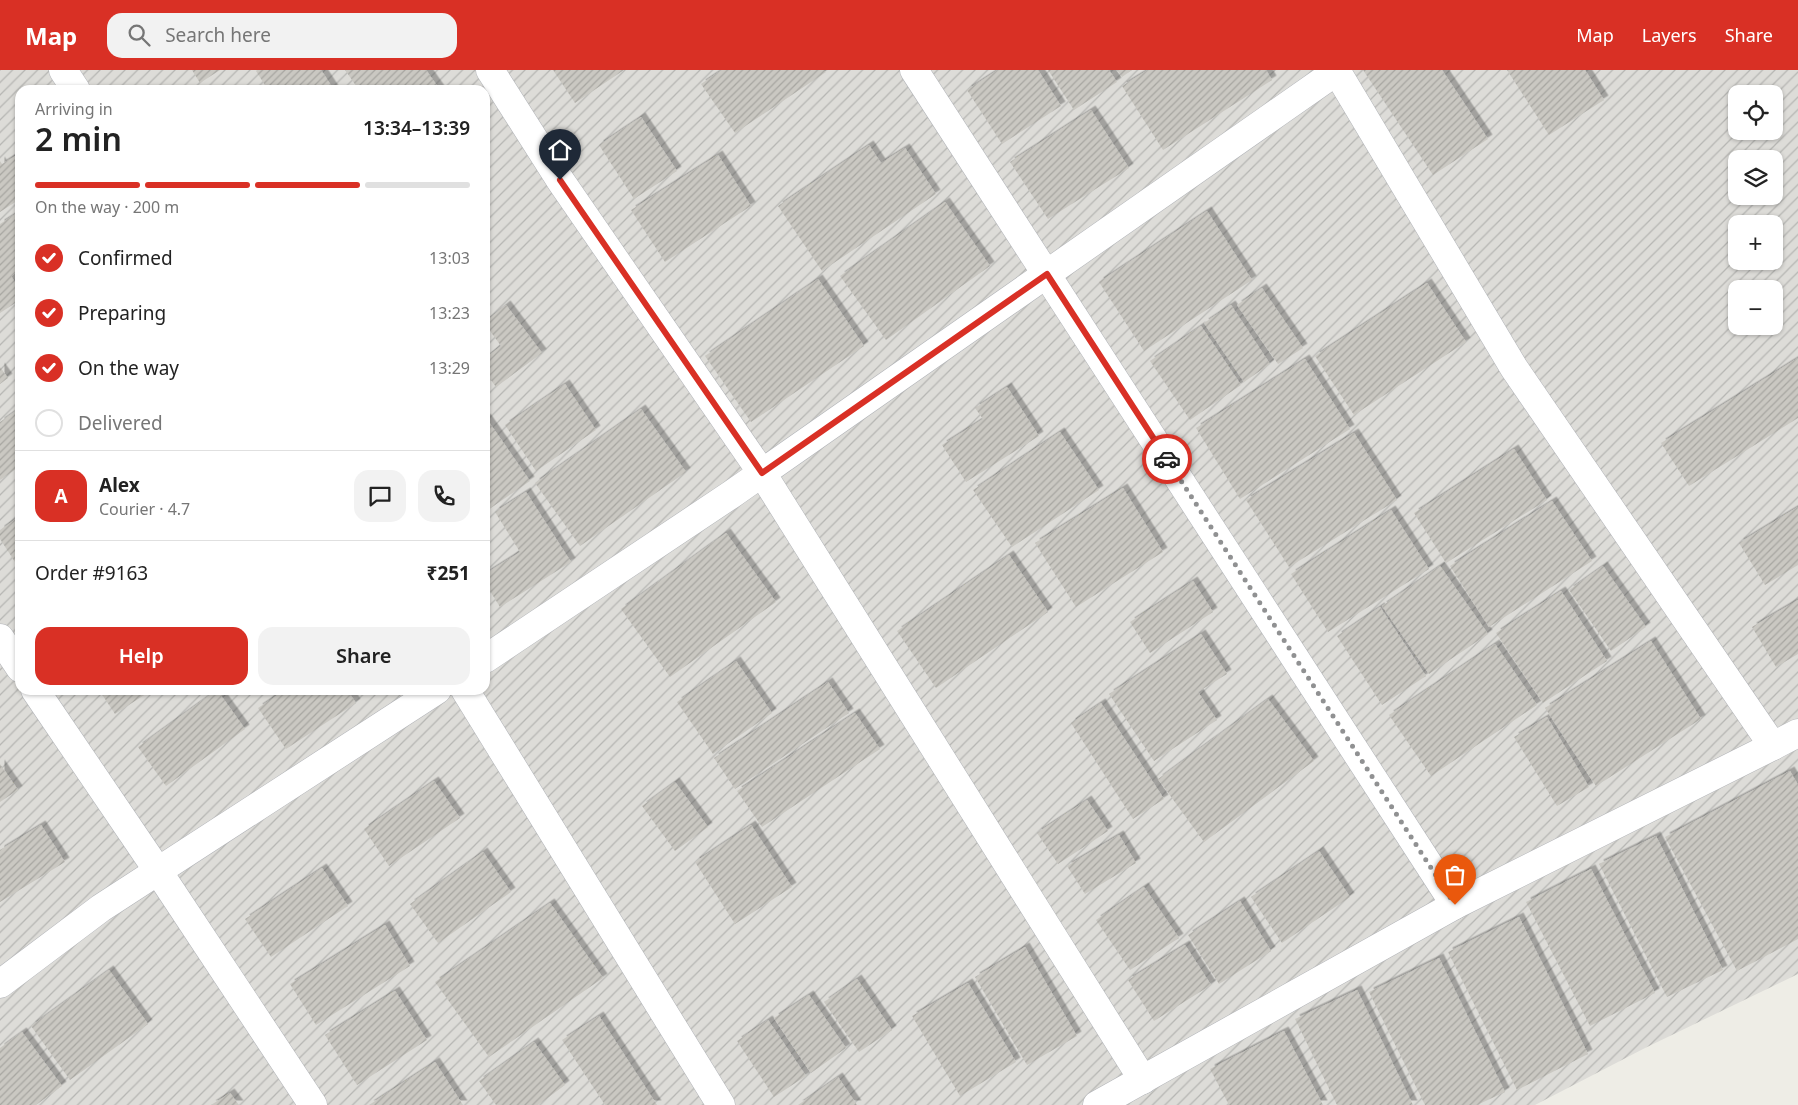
<!DOCTYPE html>
<html lang="en">
<head>
<meta charset="utf-8">
<style>
  body { margin:0; font-family:"Noto Sans",sans-serif; background:#f2f2f2; color:#222; height:100vh; display:flex; flex-direction:column; font-size:19px; white-space:nowrap }
  * { box-sizing:border-box; margin:0 }
  p { font-size:16px; color:#767676 }
  .icon { flex:none; width:28px; height:28px; fill:none; stroke:currentColor; stroke-width:2; stroke-linecap:round; stroke-linejoin:round }
  .map { position:relative; flex:1; overflow:hidden }
  .sheet { position:absolute; left:15px; top:15px; width:475px; height:610px; display:flex; flex-direction:column; background:#fff; border-radius:15px; box-shadow:0 1px 4px #0004 }
  .sheet>* { flex:none }
  .buttons { position:absolute; left:1728px; top:15px; display:grid; gap:10px }
  .buttons a { display:grid; place-items:center; width:55px; height:55px; border-radius:10px; background:#fff; box-shadow:0 1px 4px #0004; font-size:25px }
  .pin { position:absolute; display:grid; place-items:center; width:42px; height:42px; color:#fff; margin:-51px -21px; border-radius:50% 50% 50% 0; rotate:-45deg; box-shadow:0 0 5px #0007 }
  .pin .icon { rotate:45deg }
  .courier { position:absolute; display:grid; place-items:center; width:50px; height:50px; margin:-25px; border:4px solid #d93025; border-radius:50%; background:#fff; color:#222; box-shadow:0 1px 6px #0007 }
  .overview em { font-style:normal; font-weight:600 }
  .overview div { display:flex; flex-direction:column-reverse }
  .overview { display:flex; align-items:center; justify-content:space-between; height:85px; padding:0 20px }
  h1 { font-size:32px; font-weight:600; line-height:38px }
  .bar { display:grid; grid-template-columns:repeat(4,1fr); gap:8px 5px; align-content:center; height:60px; padding:0 20px }
  .bar i { height:6px; border-radius:4px; background:#e0e0e0 }
  .bar .current { background:#d93025 }
  .bar p { grid-column:span 4 }
  .line { display:flex; align-items:center; gap:12px; padding:0 20px; border-top:1px solid #e0e0e0 }
  .line div { flex:1 }
  .round { display:grid; place-items:center; flex:none; width:52px; height:52px; border-radius:15px; background:#f2f2f2 }
  ol { padding:0 20px; list-style:none }
  li { display:flex; align-items:center; gap:15px; height:55px }
  li p { margin-inline-start:auto }
  li .icon { padding:5px; border-radius:50%; background:#d93025; color:#fff; stroke-width:4 }
  li:last-child { color:#767676 }
  li i { width:28px; height:28px; border:2px solid #e0e0e0; border-radius:50% }
  .primary-button { display:flex; gap:10px; margin-top:auto; padding:10px 20px }
  .primary-button a { flex:1; height:58px; border-radius:15px; background:#d93025; color:#fff; font-size:20px; font-weight:600; line-height:58px; text-align:center }
  .primary-button a+a { background:#f2f2f2; color:#222 }
  header { display:flex; align-items:center; gap:30px; box-sizing:border-box; height:70px; padding:0 25px; background:#d93025; color:#fff }
  header strong { font-size:24px }
  nav { display:flex; gap:28px; margin-inline-start:auto; font-size:18px }
  .search { width:350px; height:45px; background:#f2f2f2; display:flex; align-items:center; gap:12px; box-sizing:border-box; padding:0 18px; border-radius:15px; color:#767676; font-size:19px }
  .map>svg:first-child { display:block }
  .industrial { fill:url(#industrial-furrows); fill-rule:evenodd }
  .building { fill:url(#building-hatch); filter:url(#shadow) }
  .lines { fill:none; stroke-linecap:round; stroke-linejoin:round }
  .minor-casing { stroke:#b3b5b9; stroke-width:29 }
  .minor { stroke:#fff; stroke-width:28 }
  .done { stroke:#909192; stroke-width:5; stroke-dasharray:0 9 }
  .route { stroke:#d93025; stroke-width:6 }
</style>
</head>
<body>
<header>
<strong>Map</strong>
<div class="search"><svg class="icon" aria-label="search" viewBox="0 0 24 24"><circle cx="10" cy="10" r="6"/><path d="M15 15l6 6"/></svg>Search here</div>
<nav><a>Map</a><a>Layers</a><a>Share</a></nav>
</header>
<div class="map">
<svg width="1798" height="1035" viewBox="0 0 1798 1035">
  <defs>
    <pattern id="industrial-furrows" width="10" height="10" patternUnits="userSpaceOnUse" patternTransform="scale(1.25)"><rect width="10" height="10" fill="#dddcd8"/><path d="M-1 1l2-2M0 10L10 0M9 11l2-2" fill="none" stroke="#b6b6b3"/></pattern>
    <pattern id="building-hatch" width="6" height="6" patternUnits="userSpaceOnUse" patternTransform="scale(1.25)"><rect width="6" height="6" fill="#cac8c2"/><path d="M-1 1l2-2M0 6l6-6M5 7l2-2" fill="none" stroke="#a7a6a1"/></pattern>
    <filter id="shadow"><feDropShadow dx="4.5" dy="-4.5" stdDeviation="0" flood-color="#0004"/></filter>
  </defs>
  <rect width="100%" height="100%" fill="#eeede6"/>
  <path class="industrial" d="M0,0H1798V904L1645,978L1535,1035H0ZM20,20H485V620H20ZM1736,24H1774V61H1736ZM1736,89H1774V126H1736ZM1736,154H1774V191H1736ZM1736,219H1774V256H1736Z"/>
  <g class="building">
    <path d="M192,0H220L200,13Z"/>
    <path d="M257,0H321L334,20H268L256,1Z"/>
    <path d="M345,0H426L440,20H359Z"/>
    <path d="M553,0H624L575,33Z"/>
    <path d="M722,0H824L826,2L735,63L701,14Z"/>
    <path d="M998,0H1038L1061,36L1002,74L967,20Z"/>
    <path d="M1048,0H1109L1117,12L1074,40Z"/>
    <path d="M1117,0H1132L1122,7Z"/>
    <path d="M1148,0H1266L1272,10L1163,80L1122,16Z"/>
    <path d="M1363,0H1442L1488,69L1433,105Z"/>
    <path d="M1507,0H1585L1604,30L1549,65Z"/>
    <path d="M1091,40L1129,98L1048,149L1010,92Z"/>
    <path d="M641,47L677,101L634,129L599,75Z"/>
    <path d="M869,75L881,93L905,78L936,124L822,201L778,136Z"/>
    <path d="M20,83V129L0,142V91L2,94Z"/>
    <path d="M718,85L751,136L665,192L631,140Z"/>
    <path d="M945,132L990,196L886,270L840,206Z"/>
    <path d="M1207,141L1252,210L1144,281L1099,212Z"/>
    <path d="M17,143L20,148V200L11,206L20,220V230L0,243V154Z"/>
    <path d="M818,209L864,276L751,352L705,286Z"/>
    <path d="M1427,213L1466,272L1354,345L1315,286Z"/>
    <path d="M1262,218L1303,278L1278,294L1237,235Z"/>
    <path d="M506,235L542,283L496,317L485,302V288L501,276L485,254V252Z"/>
    <path d="M1231,235L1270,294L1244,312L1204,253Z"/>
    <path d="M1201,256L1241,315L1190,350L1150,291Z"/>
    <path d="M1798,288V348L1689,416L1661,373Z"/>
    <path d="M1305,289L1350,359L1240,429L1196,358Z"/>
    <path d="M0,297L8,308L0,314Z"/>
    <path d="M565,314L596,360L536,401L505,355Z"/>
    <path d="M1007,317L1039,366L966,412L942,375L983,349L975,338Z"/>
    <path d="M20,338V396L0,410V352Z"/>
    <path d="M641,339L686,402L580,476L535,413Z"/>
    <path d="M486,348L530,411L485,442V349Z"/>
    <path d="M1060,362L1099,420L1012,477L973,420Z"/>
    <path d="M1354,363L1397,430L1289,497L1246,430Z"/>
    <path d="M1514,379L1547,430L1446,493L1414,443Z"/>
    <path d="M1123,418L1163,482L1076,537L1035,473Z"/>
    <path d="M526,422L571,492L500,537L485,513V504L520,482L495,442Z"/>
    <path d="M1552,431L1592,491L1489,557L1450,496Z"/>
    <path d="M1798,437V495L1765,515L1739,473Z"/>
    <path d="M1391,440L1429,499L1328,562L1291,504Z"/>
    <path d="M20,446V489L15,492L0,469V460Z"/>
    <path d="M726,463L776,532L670,607L621,539Z"/>
    <path d="M1009,485L1048,542L936,618L897,561Z"/>
    <path d="M1440,496L1488,564L1429,604L1382,536Z"/>
    <path d="M1603,496L1646,557L1611,581L1569,520Z"/>
    <path d="M1193,511L1213,542L1150,583L1130,552Z"/>
    <path d="M1561,521L1607,591L1543,633L1496,563Z"/>
    <path d="M1798,530V584L1776,597L1752,557Z"/>
    <path d="M1380,537L1426,606L1382,635L1337,566Z"/>
    <path d="M1201,564L1227,604L1198,622L1217,650L1154,691L1109,624Z"/>
    <path d="M1651,571L1701,649L1596,716L1545,638Z"/>
    <path d="M1495,574L1537,635L1431,706L1389,645Z"/>
    <path d="M736,591L772,643L713,684L677,632Z"/>
    <path d="M828,612L849,643L735,719L714,688Z"/>
    <path d="M99,620H152L115,644Z"/>
    <path d="M217,620L245,659L166,716L138,677Z"/>
    <path d="M285,620H347L356,633L286,679L258,638Z"/>
    <path d="M1268,629L1314,691L1204,772L1158,709Z"/>
    <path d="M1101,633L1164,729L1133,749L1071,653Z"/>
    <path d="M855,643L880,679L762,757L737,721Z"/>
    <path d="M1547,647L1589,717L1557,736L1514,667Z"/>
    <path d="M0,694L18,720L0,732Z"/>
    <path d="M1790,701L1798,715V869L1737,901L1665,767Z"/>
    <path d="M434,711L460,748L389,796L364,759Z"/>
    <path d="M675,712L708,757L675,781L642,736Z"/>
    <path d="M1087,730L1108,761L1058,794L1037,763Z"/>
    <path d="M41,755L65,792L0,832V780Z"/>
    <path d="M751,755L792,817L735,854L695,792Z"/>
    <path d="M1119,765L1136,793L1085,824L1067,796Z"/>
    <path d="M1656,766L1723,900L1667,927L1599,794Z"/>
    <path d="M1319,781L1350,827L1282,873L1251,827Z"/>
    <path d="M483,782L511,822L438,873L410,834Z"/>
    <path d="M322,798L348,836L271,887L245,849Z"/>
    <path d="M1591,799L1655,923L1590,956L1526,832Z"/>
    <path d="M1144,817L1179,868L1130,900L1096,850Z"/>
    <path d="M1240,831L1271,881L1219,914L1188,865Z"/>
    <path d="M550,833L603,908L489,987L435,912Z"/>
    <path d="M1519,847L1588,984L1517,1020L1448,882Z"/>
    <path d="M385,855L410,896L316,955L290,914Z"/>
    <path d="M1185,875L1211,915L1154,951L1128,910Z"/>
    <path d="M1025,877L1077,966L1027,995L975,907Z"/>
    <path d="M1439,888L1505,1022L1477,1035H1425L1369,922Z"/>
    <path d="M109,900L148,954L70,1010L31,956Z"/>
    <path d="M857,909L892,960L859,982L824,932Z"/>
    <path d="M968,913L1016,992L960,1026L912,946Z"/>
    <path d="M1357,920L1413,1035H1337L1295,949Z"/>
    <path d="M395,921L427,970L357,1015L325,965Z"/>
    <path d="M809,925L846,978L811,1003L774,948Z"/>
    <path d="M599,946L657,1035H605L562,970Z"/>
    <path d="M768,950L806,1006L774,1027L737,971Z"/>
    <path d="M1284,961L1323,1035H1229L1210,999Z"/>
    <path d="M22,962L62,1016L36,1035H0V978Z"/>
    <path d="M534,972L565,1015L538,1035H496L479,1011Z"/>
    <path d="M435,992L463,1035H369Z"/>
    <path d="M838,1007L857,1035H798Z"/>
    <path d="M230,1023L239,1035H211Z"/>
  </g>
  <g class="lines">
    <defs>
      <g id="minor">
        <path d="M63,0L76,20"/>
        <path d="M490,0L560,110L762,403L1143,1010"/>
        <path d="M914,0L1455,835"/>
        <path d="M1336,0L1514,298L1773,676L1798,663"/>
        <path d="M0,568L20,598"/>
        <path d="M485,589L732,424L1337,1"/>
        <path d="M35,620L158,801L313,1035"/>
        <path d="M465,620L721,1035"/>
        <path d="M0,914L101,838L437,620"/>
        <path d="M1097,1035L1455,835L1773,676"/>
      </g>
    </defs>
    <use href="#minor" class="minor-casing"/>
    <use href="#minor" class="minor"/>
  </g>
  <g class="lines">
    <path class="done" d="M1167,389L1455,835"/>
    <path class="route" d="M560,110L762,403L1047,204L1167,389"/>
  </g>
</svg>
<div class="buttons">
<a><svg class="icon" aria-label="locate" viewBox="0 0 24 24"><circle cx="12" cy="12" r="6"/><path d="M12 2v4M12 18v4M2 12h4M18 12h4"/></svg></a>
<a><svg class="icon" aria-label="layers" viewBox="0 0 24 24"><path d="M12 4l9 5-9 5-9-5zM3 14l9 5 9-5"/></svg></a>
<a>+</a>
<a>−</a>
</div>
<div class="pin" style="left:1455px;top:835px;background:#ea580c"><svg class="icon" aria-label="bag" viewBox="0 0 24 24"><path d="M5 8h14l-1 12H6zM9 8a3 3 0 0 1 6 0"/></svg></div>
<div class="pin" style="left:560px;top:110px;background:#1f2937"><svg class="icon" aria-label="home" viewBox="0 0 24 24"><path d="M3 11l9-7 9 7M6 9v11h12V9"/></svg></div>
<div class="courier" style="left:1167px;top:389px"><svg class="icon" aria-label="car" viewBox="0 0 24 24"><path d="M5 17H2v-5l4-1 3-4h7l3 4 3 1v5h-3M9 17h6M6 11h13"/><circle cx="7" cy="17" r="2"/><circle cx="17" cy="17" r="2"/></svg></div>
<section class="sheet">
<div class="overview"><div><h1>2 min</h1><p>Arriving in</p></div><em>13:34–13:39</em></div>
<div class="bar"><i class="current"></i><i class="current"></i><i class="current"></i><i></i><p>On the way · 200 m</p></div>
<ol>
<li><svg class="icon" aria-label="check" viewBox="0 0 24 24"><path d="M5 12l5 5 9-10"/></svg>Confirmed<p>13:03</p></li>
<li><svg class="icon" aria-label="check" viewBox="0 0 24 24"><path d="M5 12l5 5 9-10"/></svg>Preparing<p>13:23</p></li>
<li><svg class="icon" aria-label="check" viewBox="0 0 24 24"><path d="M5 12l5 5 9-10"/></svg>On the way<p>13:29</p></li>
<li><i></i>Delivered</li>
</ol>
<div class="line" style="height:90px"><b class="round" style="background:#d93025;color:#fff">A</b><div><b>Alex</b><p>Courier · 4.7</p></div><a class="round"><svg class="icon" aria-label="chat" viewBox="0 0 24 24"><path d="M4 5h16v11H9l-5 4z"/></svg></a><a class="round"><svg class="icon" aria-label="phone" viewBox="0 0 24 24"><path d="M5 4h4l2 5-3 2q2 4 5 5l2-3 5 2v4C11 20 4 13 5 4z"/></svg></a></div>
<div class="line" style="height:65px"><div>Order #9163</div><b>₹251</b></div>
<div class="primary-button"><a>Help</a><a>Share</a></div>
</section>
</div>
</body>
</html>
